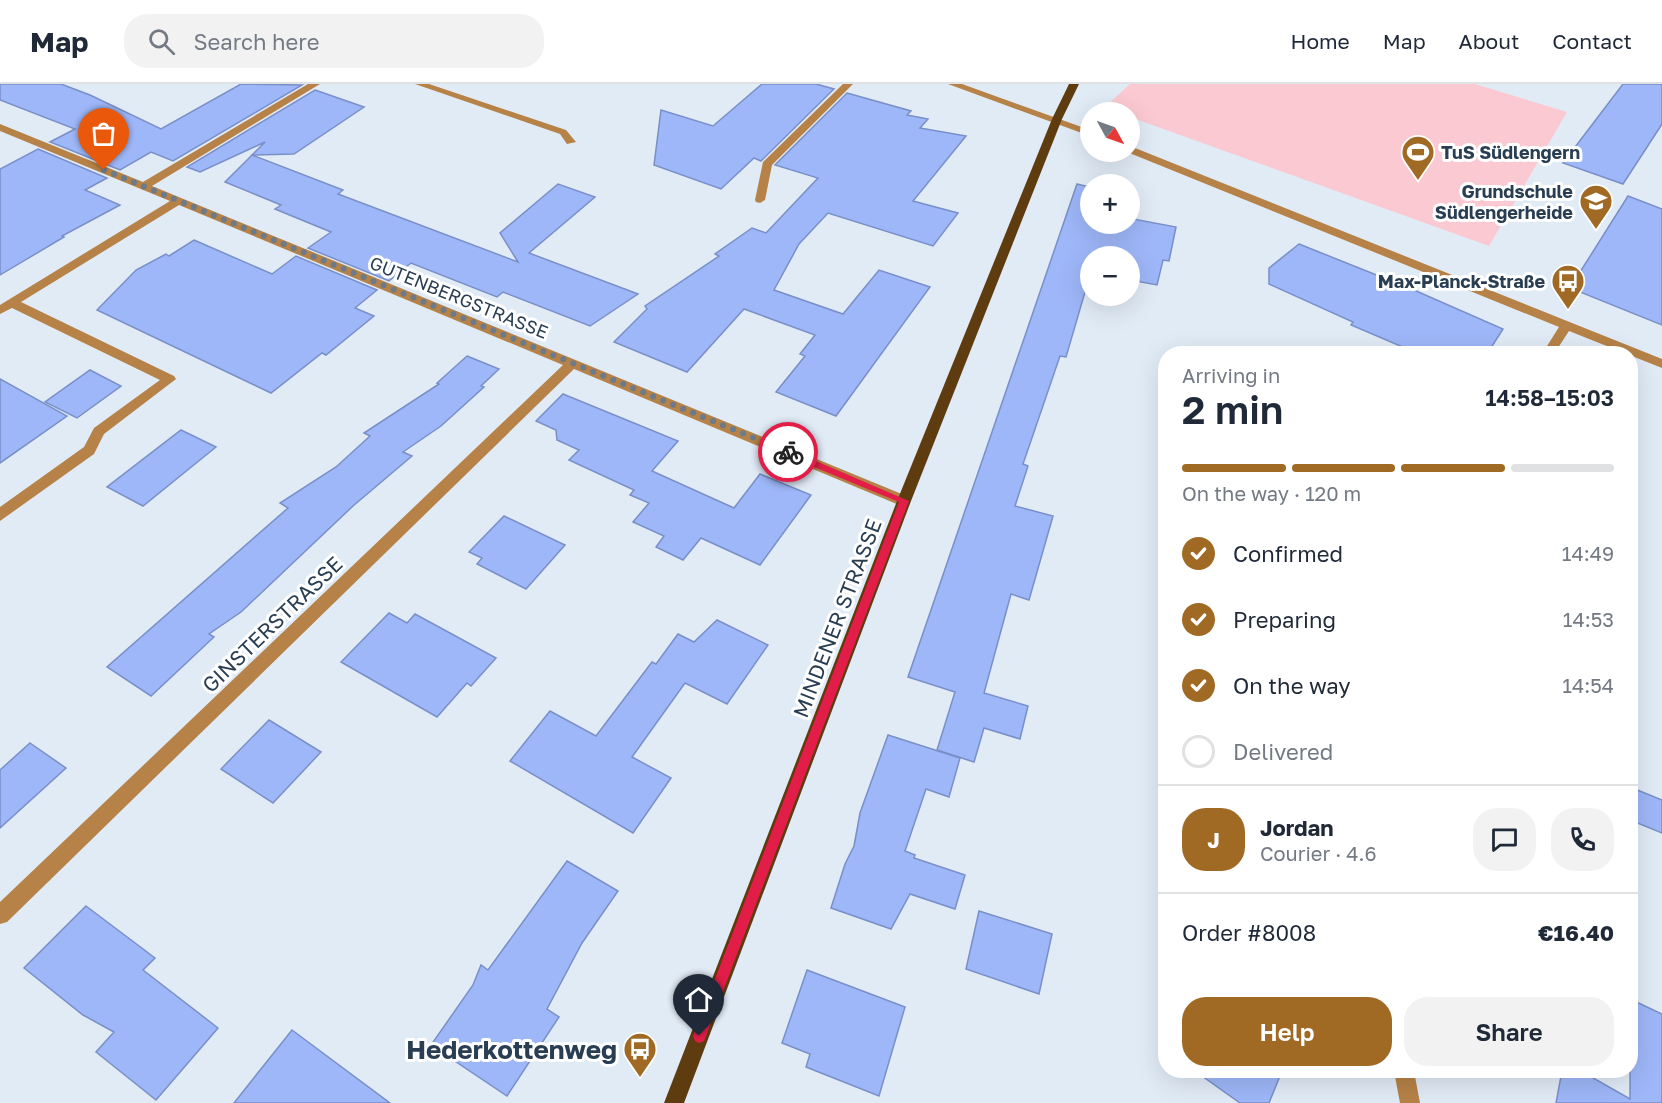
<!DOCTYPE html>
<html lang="en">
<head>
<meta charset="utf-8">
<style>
  body { margin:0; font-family:"Golos Text",sans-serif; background:#f2f2f3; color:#1f2937; height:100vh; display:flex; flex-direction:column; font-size:22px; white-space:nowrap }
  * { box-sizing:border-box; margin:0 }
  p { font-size:20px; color:#747a83 }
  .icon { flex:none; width:33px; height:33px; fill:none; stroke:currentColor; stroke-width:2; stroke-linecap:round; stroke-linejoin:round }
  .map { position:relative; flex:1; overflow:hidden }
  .sheet { position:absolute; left:1158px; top:262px; width:480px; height:732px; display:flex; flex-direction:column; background:#fff; border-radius:24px; box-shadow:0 6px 24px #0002 }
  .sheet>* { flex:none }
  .needle { width:39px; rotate:130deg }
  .tools { position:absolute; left:1080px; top:18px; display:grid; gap:12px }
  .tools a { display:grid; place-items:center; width:60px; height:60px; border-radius:50%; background:#fff; box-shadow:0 6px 24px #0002; font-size:30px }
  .pin { position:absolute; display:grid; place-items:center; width:51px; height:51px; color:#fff; margin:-62px -26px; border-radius:50% 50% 50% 0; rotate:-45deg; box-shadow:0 0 6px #0007 }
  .pin .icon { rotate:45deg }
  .courier { position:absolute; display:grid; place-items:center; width:60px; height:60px; margin:-30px; border:4px solid #e11d48; border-radius:50%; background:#fff; color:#222; box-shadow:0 2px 8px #0007 }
  .overview em { font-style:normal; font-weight:600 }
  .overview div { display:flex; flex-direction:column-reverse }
  .overview { display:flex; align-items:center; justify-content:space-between; height:102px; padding:0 24px }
  h1 { font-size:39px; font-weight:600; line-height:45px }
  .bar { display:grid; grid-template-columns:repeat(4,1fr); gap:9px 6px; align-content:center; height:72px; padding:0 24px }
  .bar i { height:8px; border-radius:4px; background:#e0e1e3 }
  .bar .active { background:#a06924 }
  .bar p { grid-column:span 4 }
  .line { display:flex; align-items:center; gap:15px; padding:0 24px; border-top:2px solid #e0e1e3 }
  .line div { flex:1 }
  .round { display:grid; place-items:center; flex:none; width:63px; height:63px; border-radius:24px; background:#f2f2f3 }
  ol { padding:0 24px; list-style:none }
  li { display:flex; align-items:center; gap:18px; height:66px }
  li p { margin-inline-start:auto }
  li .icon { padding:6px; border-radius:50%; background:#a06924; color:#fff; stroke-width:4 }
  li:last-child { color:#747a83 }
  li i { width:33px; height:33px; border:3px solid #e0e1e3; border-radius:50% }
  .primary-button { display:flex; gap:12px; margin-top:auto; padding:12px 24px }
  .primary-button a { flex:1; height:69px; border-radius:24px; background:#a06924; color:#fff; font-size:24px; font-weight:600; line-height:69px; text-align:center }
  .primary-button a+a { background:#f2f2f3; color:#1f2937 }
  header { display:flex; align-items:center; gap:36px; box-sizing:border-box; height:84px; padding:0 30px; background:#fff; border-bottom:2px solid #e0e1e3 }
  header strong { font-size:28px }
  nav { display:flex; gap:33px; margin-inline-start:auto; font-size:21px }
  .search { width:420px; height:54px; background:#f2f2f3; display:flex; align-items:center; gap:15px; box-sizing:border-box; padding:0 21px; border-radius:24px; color:#747a83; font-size:22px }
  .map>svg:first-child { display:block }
  .green { fill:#fbc9d1 }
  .building { fill:#9eb7f8; stroke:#798fc8; stroke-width:1.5 }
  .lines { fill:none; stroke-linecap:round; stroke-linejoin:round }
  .minor { fill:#b68247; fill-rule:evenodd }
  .major { fill:#5f3c10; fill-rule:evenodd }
  .route { fill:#e11d48 }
  .done { stroke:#697b8c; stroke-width:6; stroke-dasharray:0 10.8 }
  .labels { text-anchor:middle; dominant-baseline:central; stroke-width:6; stroke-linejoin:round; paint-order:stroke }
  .far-poi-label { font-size:18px; font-weight:bold; fill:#293e53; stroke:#fff; text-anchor:end }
  .far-street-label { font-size:18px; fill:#293e53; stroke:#fff }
  .street-label { font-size:21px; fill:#293e53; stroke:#fff }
  .near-poi-label { font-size:26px; font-weight:bold; fill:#293e53; stroke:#fff; text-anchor:end }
</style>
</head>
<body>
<header>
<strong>Map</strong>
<div class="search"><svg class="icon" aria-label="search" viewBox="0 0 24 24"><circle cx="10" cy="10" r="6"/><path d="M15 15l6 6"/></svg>Search here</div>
<nav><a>Home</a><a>Map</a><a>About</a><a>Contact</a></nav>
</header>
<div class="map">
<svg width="1662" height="1019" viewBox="0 0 1662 1019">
  <rect width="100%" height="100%" fill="#e1ebf6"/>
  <path class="green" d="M1130,0H1475L1567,28L1489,162L1130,33V28H1117L1104,24Z"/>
  <g class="building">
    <path d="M0,0H61L90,11L161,45L241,0L302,1L173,77L151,68L120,86L50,58L75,45L0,16Z"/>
    <path d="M762,0H816L834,5L761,77L754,74L721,105L654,81L661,26L713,42Z"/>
    <path d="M1623,0H1662V40L1623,100L1563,79Z"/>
    <path d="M315,6L364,23L294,70L252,71L265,58L200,88L187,83Z"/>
    <path d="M847,9L911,27L907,31L928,35L920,44L966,52L913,117L958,129L933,162L828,129L799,160L774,206L843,230L879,186L930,203L836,332L776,308L805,272L800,270L815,251L744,225L687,288L614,258L647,225L645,222L719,172L715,170L752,144L766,149L818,94L775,81Z"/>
    <path d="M38,65L107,94L85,106L120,121L62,152L64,153L0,191V85Z"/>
    <path d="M252,71L343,106L338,110L518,178L500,149L558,100L595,113L529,169L638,210L590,242L503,208L497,213L411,179L389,197L308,164L331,148L275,125L281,121L225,98Z"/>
    <path d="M1077,100L1090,103V140H1130V110L1138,112L1133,135L1176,143L1169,177L1163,176L1157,201L1130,196V172H1090V191L1066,273L1060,272L1023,380L1028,382L1015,422L1053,432L1029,516L1011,510L984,609L1028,622L1020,655L984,644L974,678L937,666L955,608L908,593Z"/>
    <path d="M1628,112L1662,125V241L1570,204Z"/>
    <path d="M194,156L272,190L296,172L377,206L355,224L374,232L326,271L322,269L271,309L97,226L136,186L166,170L169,172Z"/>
    <path d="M1299,160L1414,206L1503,245L1487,270L1481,267L1480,270H1419L1351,241L1353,238L1269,200V184Z"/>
    <path d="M467,272L499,285L481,302L484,303L441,342L403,368L412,372L353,422L241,528L209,550L214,553L151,612L107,583L288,424L280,419L336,383L370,352L364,349L439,300L437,299Z"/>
    <path d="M90,286L121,302L77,334L45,318Z"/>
    <path d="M0,295L67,332L0,379Z"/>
    <path d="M563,310L678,357L652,387L734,424L760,390L811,411L760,481L701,454L683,476L656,463L664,452L633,438L649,419L630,411L634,406L569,376L579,366L557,356L556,346L536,337Z"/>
    <path d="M181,346L216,363L143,422L107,403Z"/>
    <path d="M504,432L565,461L526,505L477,480L482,474L469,468Z"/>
    <path d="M389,529L407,539L415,530L496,574L471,602L467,599L437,633L341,578Z"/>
    <path d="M717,536L768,561L727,620L685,599L632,673L671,694L633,749L510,677L550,627L596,652L652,578L656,580L678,550L694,558Z"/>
    <path d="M269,636L321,668L273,719L221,685Z"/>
    <path d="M888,651L960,674L949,713L926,705L905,767L915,771L914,774L965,791L955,825L910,810L891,845L831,824L845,780L854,762L860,729Z"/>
    <path d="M30,659L66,684L0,744V686Z"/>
    <path d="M1630,703L1662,716V749L1630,736Z"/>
    <path d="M567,777L618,807L582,859L547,925L559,933L507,1012L431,961L473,901L481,881L488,886Z"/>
    <path d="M86,822L155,874L143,886L218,944L156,1016L96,968L114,948L83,931L24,884Z"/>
    <path d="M979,827L1052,850L1039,910L966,885Z"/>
    <path d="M807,886L905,923L879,1012L806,983L810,970L782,959Z"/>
    <path d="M1630,915L1662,930V1019H1556L1562,987H1581L1630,1015Z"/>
    <path d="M292,946L390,1019H234Z"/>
    <path d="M1195,987H1282L1269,1019H1240Z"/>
  </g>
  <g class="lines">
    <g class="minor">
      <path d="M308,0H320L152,102L909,413L911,417L904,422L899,421L574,285L7,838L0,840V818L563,281L179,121L21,218L174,292L176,295L104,350L94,370L0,437V423L84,363L94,344L160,296L12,224L0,230V221L170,117L0,47V40L143,98Z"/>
      <path d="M415,0H429L566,46L576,58L567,60L560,50Z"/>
      <path d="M843,0H853L772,81L765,116L760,119L756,118L755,116L763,78Z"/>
      <path d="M948,0H962L1090,46V52Z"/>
      <path d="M1130,62L1662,275V284L1569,247L1554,270H1542L1559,243L1127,68H1130Z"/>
      <path d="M1394,987H1414L1420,1019H1400Z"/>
    </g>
    <path class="major" d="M1069,0H1079L1062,35L911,417L684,1019H664L897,417L1052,35Z"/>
  </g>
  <path class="route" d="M788,365L909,417L706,952L704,957L699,959L695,957L693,952L899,418L785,371L783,368Z"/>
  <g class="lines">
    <path class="done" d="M104,86L788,368"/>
  </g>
  <defs>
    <symbol id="stadium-pin" viewBox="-11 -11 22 30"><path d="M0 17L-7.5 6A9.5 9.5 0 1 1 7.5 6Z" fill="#a06924" stroke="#fff"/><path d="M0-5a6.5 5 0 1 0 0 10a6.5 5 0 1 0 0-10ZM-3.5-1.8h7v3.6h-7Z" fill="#fff"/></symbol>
    <symbol id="school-pin" viewBox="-11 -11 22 30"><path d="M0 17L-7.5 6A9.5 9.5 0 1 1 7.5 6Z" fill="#a06924" stroke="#fff"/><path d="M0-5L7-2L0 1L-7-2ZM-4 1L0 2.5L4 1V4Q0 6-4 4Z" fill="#fff"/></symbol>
    <symbol id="bus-pin" viewBox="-11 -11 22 30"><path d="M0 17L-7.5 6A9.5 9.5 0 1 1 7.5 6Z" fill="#a06924" stroke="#fff"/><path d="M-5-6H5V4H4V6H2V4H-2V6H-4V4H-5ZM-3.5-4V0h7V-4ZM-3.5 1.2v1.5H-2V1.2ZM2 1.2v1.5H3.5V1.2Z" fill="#fff"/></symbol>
  </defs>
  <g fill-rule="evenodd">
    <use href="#stadium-pin" x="1399" y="49" width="38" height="52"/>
    <use href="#school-pin" x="1577" y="98" width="38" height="52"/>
    <use href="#bus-pin" x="1549" y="178" width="38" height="52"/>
    <use href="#bus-pin" x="621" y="946" width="38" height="52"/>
  </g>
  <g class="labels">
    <g class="far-poi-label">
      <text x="1441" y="68" text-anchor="start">TuS Südlengern</text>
      <text x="1573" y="107">Grundschule<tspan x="1573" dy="21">Südlengerheide</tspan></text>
      <text x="1545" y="197">Max-Planck-Straße</text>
    </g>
    <g class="far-street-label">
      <text transform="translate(459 213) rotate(22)">GUTENBERGSTRASSE</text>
    </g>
    <g class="street-label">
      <text transform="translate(837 534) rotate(-69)">MINDENER STRASSE</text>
      <text transform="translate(272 540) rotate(-44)">GINSTERSTRASSE</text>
    </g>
    <g class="near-poi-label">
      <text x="617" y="965">Hederkottenweg</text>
    </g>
  </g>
</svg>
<div class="tools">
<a><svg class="needle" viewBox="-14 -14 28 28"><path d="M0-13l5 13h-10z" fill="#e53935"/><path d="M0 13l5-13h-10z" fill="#747a83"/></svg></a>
<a>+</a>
<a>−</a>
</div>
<div class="pin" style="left:104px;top:86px;background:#ea580c"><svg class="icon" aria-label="bag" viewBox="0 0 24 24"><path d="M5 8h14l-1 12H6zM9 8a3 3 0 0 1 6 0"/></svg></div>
<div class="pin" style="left:699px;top:952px;background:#1f2937"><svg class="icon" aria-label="home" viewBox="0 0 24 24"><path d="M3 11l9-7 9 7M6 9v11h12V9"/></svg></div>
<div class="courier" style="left:788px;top:368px"><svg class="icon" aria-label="bike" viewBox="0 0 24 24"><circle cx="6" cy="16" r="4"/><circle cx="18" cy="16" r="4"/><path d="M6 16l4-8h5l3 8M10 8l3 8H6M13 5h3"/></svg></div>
<section class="sheet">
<div class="overview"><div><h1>2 min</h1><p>Arriving in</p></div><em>14:58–15:03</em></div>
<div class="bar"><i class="active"></i><i class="active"></i><i class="active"></i><i></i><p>On the way · 120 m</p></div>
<ol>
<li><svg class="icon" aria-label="check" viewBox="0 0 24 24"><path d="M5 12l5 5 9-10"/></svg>Confirmed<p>14:49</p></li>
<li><svg class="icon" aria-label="check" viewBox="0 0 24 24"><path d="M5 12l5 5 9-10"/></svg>Preparing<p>14:53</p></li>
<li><svg class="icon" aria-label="check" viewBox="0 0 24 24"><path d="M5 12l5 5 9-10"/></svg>On the way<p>14:54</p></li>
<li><i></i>Delivered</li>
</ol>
<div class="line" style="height:108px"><b class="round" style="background:#a06924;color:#fff">J</b><div><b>Jordan</b><p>Courier · 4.6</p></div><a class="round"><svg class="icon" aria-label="chat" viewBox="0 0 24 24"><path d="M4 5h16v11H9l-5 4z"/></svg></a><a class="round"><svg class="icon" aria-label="phone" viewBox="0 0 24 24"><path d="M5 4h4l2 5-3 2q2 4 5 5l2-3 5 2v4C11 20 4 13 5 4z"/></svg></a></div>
<div class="line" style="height:78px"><div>Order #8008</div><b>€16.40</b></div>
<div class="primary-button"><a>Help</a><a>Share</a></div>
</section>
</div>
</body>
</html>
